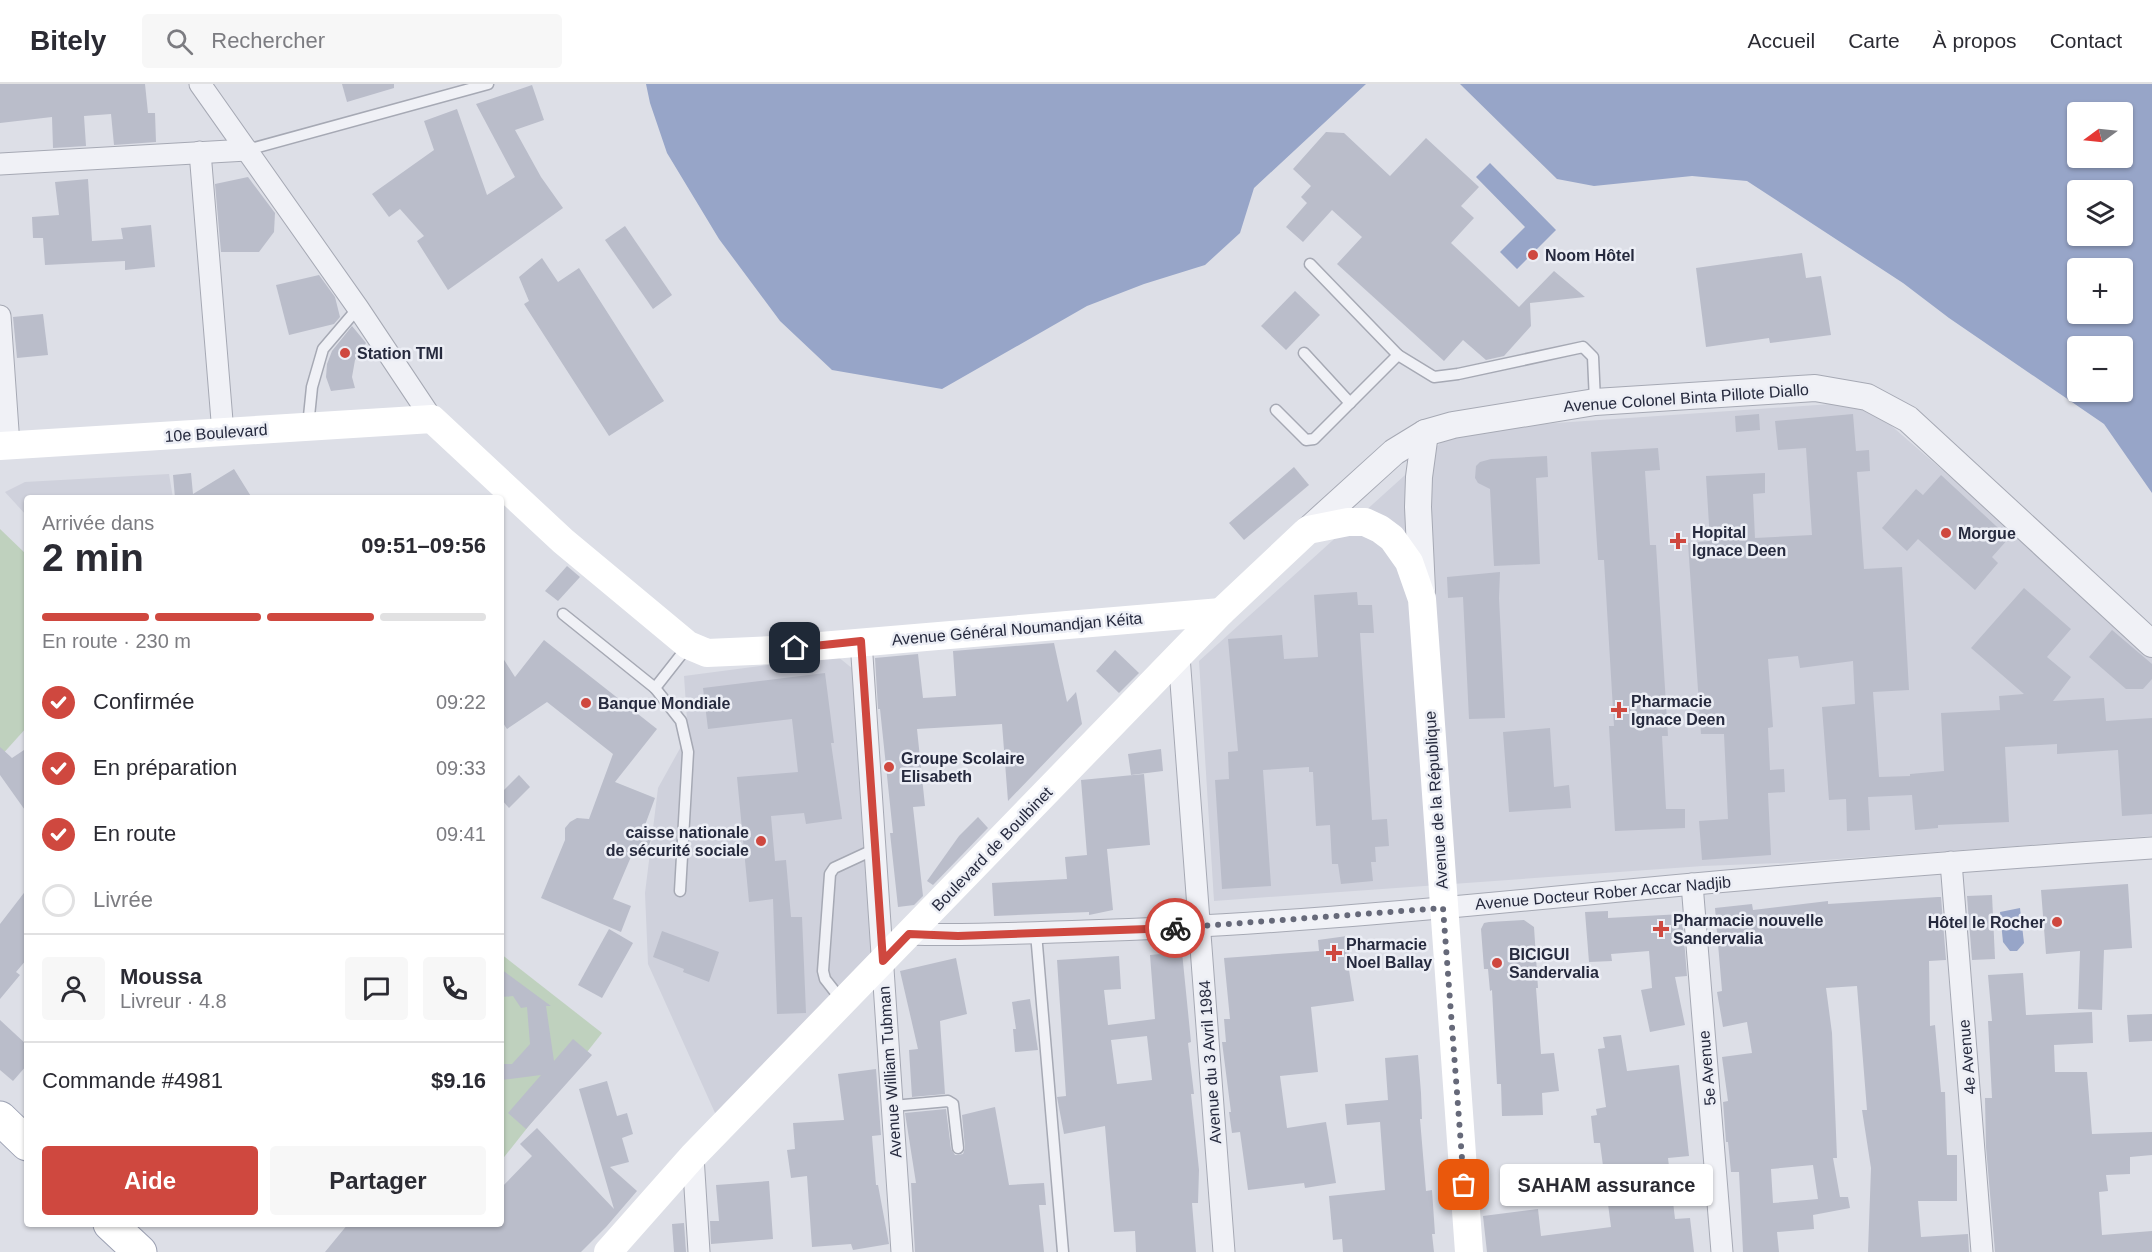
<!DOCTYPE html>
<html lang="fr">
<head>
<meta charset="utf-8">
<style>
  body { margin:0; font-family:Arial,sans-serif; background:#f7f7f7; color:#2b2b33; height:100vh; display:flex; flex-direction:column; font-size:22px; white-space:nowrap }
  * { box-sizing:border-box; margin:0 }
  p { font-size:20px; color:#7c7c81 }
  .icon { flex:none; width:33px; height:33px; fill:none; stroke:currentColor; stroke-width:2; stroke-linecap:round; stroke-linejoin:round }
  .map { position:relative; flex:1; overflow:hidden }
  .details { position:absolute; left:24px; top:411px; width:480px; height:732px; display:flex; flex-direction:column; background:#fff; border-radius:6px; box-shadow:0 2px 4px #0004 }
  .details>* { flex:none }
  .needle { width:39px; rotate:255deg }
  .fabs { position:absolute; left:2067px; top:18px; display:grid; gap:12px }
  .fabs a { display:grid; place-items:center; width:66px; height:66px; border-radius:6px; background:#fff; box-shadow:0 2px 4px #0004; font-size:30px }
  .pin { position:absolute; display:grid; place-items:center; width:51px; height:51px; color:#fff; margin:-26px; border-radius:12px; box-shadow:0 3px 9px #0006 }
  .courier { position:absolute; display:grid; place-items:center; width:60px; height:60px; margin:-30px; border:4px solid #cf483f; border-radius:50%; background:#fff; color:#222; box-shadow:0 2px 8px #0007 }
  .bubble { position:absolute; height:42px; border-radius:6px; background:#fff; box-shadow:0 2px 4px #0004; font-size:20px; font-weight:800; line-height:42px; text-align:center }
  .overview em { font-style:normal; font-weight:800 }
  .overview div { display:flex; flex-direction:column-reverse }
  .overview { display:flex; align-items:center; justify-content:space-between; height:102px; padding:0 18px }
  h1 { font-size:39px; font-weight:800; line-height:45px }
  .bar { display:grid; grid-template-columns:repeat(4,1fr); gap:9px 6px; align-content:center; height:72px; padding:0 18px }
  .bar i { height:8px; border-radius:4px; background:#e1e1e2 }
  .bar .selected { background:#cf483f }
  .bar p { grid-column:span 4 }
  .line { display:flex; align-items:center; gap:15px; padding:0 18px; border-top:2px solid #e1e1e2 }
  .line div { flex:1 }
  .round { display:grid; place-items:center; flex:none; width:63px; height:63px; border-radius:6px; background:#f7f7f7 }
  ol { padding:0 18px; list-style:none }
  li { display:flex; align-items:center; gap:18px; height:66px }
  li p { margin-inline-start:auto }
  li .icon { padding:6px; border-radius:50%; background:#cf483f; color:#fff; stroke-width:4 }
  li:last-child { color:#7c7c81 }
  li i { width:33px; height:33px; border:3px solid #e1e1e2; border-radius:50% }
  .cta { display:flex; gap:12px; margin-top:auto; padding:12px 18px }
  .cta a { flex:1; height:69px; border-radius:6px; background:#cf483f; color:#fff; font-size:24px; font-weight:800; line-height:69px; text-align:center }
  .cta a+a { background:#f7f7f7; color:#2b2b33 }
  header { display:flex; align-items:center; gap:36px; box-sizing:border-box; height:84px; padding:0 30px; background:#fff; border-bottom:2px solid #e1e1e2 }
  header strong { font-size:28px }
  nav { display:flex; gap:33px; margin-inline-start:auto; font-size:21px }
  .search { width:420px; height:54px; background:#f7f7f7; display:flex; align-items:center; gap:15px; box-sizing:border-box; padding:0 21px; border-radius:6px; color:#7c7c81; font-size:22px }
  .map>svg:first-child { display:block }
  .built { fill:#cfd1dc }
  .green { fill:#bfd1be }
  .water { fill:#97a5c8; fill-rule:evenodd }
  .building { fill:#babdca; fill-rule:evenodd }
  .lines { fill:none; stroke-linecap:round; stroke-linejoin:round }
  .service-casing { stroke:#a6a9b4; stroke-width:13 }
  .minor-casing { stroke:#a6a9b4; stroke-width:23 }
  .tertiary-casing { stroke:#a6a9b4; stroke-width:28 }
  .primary-casing { stroke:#9ca1b3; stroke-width:35 }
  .service { stroke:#f0f1f6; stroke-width:10 }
  .minor { stroke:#f0f1f6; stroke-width:21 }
  .tertiary { stroke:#f0f1f6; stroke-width:26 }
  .secondary { stroke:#fff; stroke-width:28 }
  .primary { stroke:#fff; stroke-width:33 }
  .done { stroke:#666979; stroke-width:6; stroke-dasharray:0 10.8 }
  .route { stroke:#cf483f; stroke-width:8 }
  .poi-dot { fill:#cf483f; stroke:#eceef5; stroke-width:2 }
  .labels { text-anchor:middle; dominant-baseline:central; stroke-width:5; stroke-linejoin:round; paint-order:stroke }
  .poi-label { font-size:16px; font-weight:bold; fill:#262a3e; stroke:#eceef5; text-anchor:start }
  .street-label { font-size:16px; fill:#262a3e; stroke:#eceef5 }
</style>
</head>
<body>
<header>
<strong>Bitely</strong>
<div class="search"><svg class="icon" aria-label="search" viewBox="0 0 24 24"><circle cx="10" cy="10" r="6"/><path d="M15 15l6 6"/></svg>Rechercher</div>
<nav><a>Accueil</a><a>Carte</a><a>À propos</a><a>Contact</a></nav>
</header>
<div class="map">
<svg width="2152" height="1168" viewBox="0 0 2152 1168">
  <rect width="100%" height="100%" fill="#dddfe7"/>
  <g class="built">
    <path d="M1846,319L1872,325L2152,568V752L1783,779L1703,782L1214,817L1199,577L1455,346Z"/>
    <path d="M169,390L173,414H27V432L5,408L25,398Z"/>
    <path d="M837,572L853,585L878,868L720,1040L648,880L645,809L658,704L688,650L684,592Z"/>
  </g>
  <g class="green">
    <path d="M0,445L27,471V643L0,673Z"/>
    <path d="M501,870L602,949L501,1077Z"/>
  </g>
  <g class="water">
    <path d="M646,0H1366L1254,104L1240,149L1205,181L1144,200L1087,222L942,305L832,286L780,237L719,155L667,69L650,19Z"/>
    <path d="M1460,0H2152V409L2104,340L1949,234L1903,199L1747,97L1692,92L1594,102L1557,95ZM2078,28H2122V74H2078ZM2078,106H2122V152H2078ZM2122,184V230H2078V184ZM2078,262H2122V308H2078Z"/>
    <path d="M1490,79L1556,146L1517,185L1500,168L1525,143L1476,93Z"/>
    <path d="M2020,824L2024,859L2017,867H2010L2003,858L2000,828Z"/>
  </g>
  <g class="building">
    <path d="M0,0H145L148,29H155L156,58L114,61L111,30L84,32L86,62L53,64L52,33L0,39Z"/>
    <path d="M342,0H394V4L347,18Z"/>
    <path d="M532,1L544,36L515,46L541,93L563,124L448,206L417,157L424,152L400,125L389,133L372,110L434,66L424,37L457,25L487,111L515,93L476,20Z"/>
    <path d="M1326,48L1344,49L1390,92L1426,54L1479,103L1461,122L1474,134L1451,159L1519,223L1554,187L1585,213L1530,219L1531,242L1504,272L1486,276L1463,256L1444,277L1337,180L1362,153L1332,126L1303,158L1286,143L1307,119L1301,113L1311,102L1293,85Z"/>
    <path d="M248,93L275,129L274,148L259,168H221L215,100Z"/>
    <path d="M88,95L92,157L123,155L121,144L151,141L155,183L125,186V177L45,181L43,154H33L32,133L59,131L55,98Z"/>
    <path d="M625,142L672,211L653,225L605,156Z"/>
    <path d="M1802,169L1806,194L1821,192L1831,251L1770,259L1769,254L1706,263L1696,184Z"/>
    <path d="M542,174L558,198L579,184L664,317L609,352L524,220L529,217L519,193Z"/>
    <path d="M319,191L335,213L340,233L334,240L289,251L276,201Z"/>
    <path d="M1295,207L1320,231L1286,266L1261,242Z"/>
    <path d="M43,230L48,271L17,274L13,233Z"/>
    <path d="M352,242L366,259L355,276L352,293L355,304L331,307L326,293L327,280L332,267Z"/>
    <path d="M1759,330L1760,346L1736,348L1735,332Z"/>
    <path d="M1853,330L1856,367L1869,366L1870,387L1857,388L1864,485L1902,483L1909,606L1873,608L1879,693L1910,692V690L1944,687L1941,629L2000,626L1999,612L2024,610L1971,564L2024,504L2071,545L2047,573L2071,593L2053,617L2104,614L2106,637L2152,634V730L2122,732L2118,666L2057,670V660L2005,663L2009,738L1938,741V744L1915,746L1912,711L1868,713L1870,746L1847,747L1846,715L1829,716L1822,623L1855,620L1853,577L1800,584L1798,572L1768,575L1773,643L1768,644L1770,686L1784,685L1785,708L1768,709L1771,771L1702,776L1699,737L1728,735L1724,650H1701L1688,459L1710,457L1706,392L1765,389V409L1753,410L1755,454L1812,451L1806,364L1778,366L1775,337Z"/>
    <path d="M1658,364L1660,386L1645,387L1650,461H1656L1668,652H1662L1666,725H1685V744L1615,747L1609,642H1614L1604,476H1598L1591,368Z"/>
    <path d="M1547,372L1548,393L1536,394L1540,480L1494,482L1490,405L1478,399L1475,394L1476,382L1480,378L1491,375Z"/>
    <path d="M1294,383L1309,401L1244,456L1229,439Z"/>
    <path d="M234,385L252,414H175L173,391L191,389L193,410Z"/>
    <path d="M1941,391L2009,454L1992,473L1998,479L1975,506L1918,455L1907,467L1882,444L1916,405L1923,411Z"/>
    <path d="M567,482L580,493L558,517L545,507Z"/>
    <path d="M1500,488L1499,514L1505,634L1469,635L1463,513L1448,514L1447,493Z"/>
    <path d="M1357,508L1358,521H1372L1374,549H1360L1372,736L1387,735L1389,762L1375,763L1376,778H1371L1373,797L1341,800L1338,780H1332L1330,741L1316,742L1313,688H1309V683L1263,686L1271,802L1222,805L1215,696L1229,695L1228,668L1238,667L1228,555L1282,551L1284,575L1318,573L1314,511Z"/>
    <path d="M2112,546L2152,580V595L2143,605H2126L2089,573Z"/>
    <path d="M544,556L657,645L615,698L655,714L641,752L651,756L644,773L633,768L613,815L631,822L621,848L541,814L565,756V744L570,738L577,734L589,735L613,670L547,618L507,645L501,636V571L515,593Z"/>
    <path d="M1054,559L1067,618L1076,608L1082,640L1008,717L1002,640L917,645L925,722L913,723L923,812L914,821L898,823L890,749H893L880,625H878L875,574L918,570L923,614L956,612L953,567Z"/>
    <path d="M1115,566L1139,589L1119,609L1096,587Z"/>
    <path d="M825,589L834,659H831L842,735L806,740L804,729L771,732L775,777L786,776L791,833H802L806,929L777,930L773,815L749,818L737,693L798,688L792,635L708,645L703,604Z"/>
    <path d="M1550,644L1554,703L1569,701L1571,724L1509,728L1503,648Z"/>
    <path d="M0,663L12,674L27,664V729L0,691Z"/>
    <path d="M1161,665L1163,687L1131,691L1128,670Z"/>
    <path d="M1144,690L1150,761L1107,765L1113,826L1089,831V828L994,832L992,799L1067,795L1065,773L1087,771L1081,696Z"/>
    <path d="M519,691L530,703L509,724L501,715V709Z"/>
    <path d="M978,733L988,744L933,801L927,797L959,752Z"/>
    <path d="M2128,800L2132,864L2104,866L2102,926L2078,925L2080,867L2046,870L2041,806Z"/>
    <path d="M27,805V875L16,888L20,891L0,915V840Z"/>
    <path d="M1992,811L1995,875L1972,876L1967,812Z"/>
    <path d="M1938,813H1941L1946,876L1929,877L1930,942L1935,941L1941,1008H1945L1947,1071H1957V1117H1918L1921,1153L1968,1150L1969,1168H1868L1871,1084L1862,1026H1867L1857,902L1826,904L1832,949L1837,1074H1833L1840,1113H1848L1850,1124L1813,1131L1814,1145L1777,1148L1779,1168H1743L1739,1088H1731L1728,1058H1726L1723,1018L1728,1017L1722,973L1752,969L1747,938L1723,943L1717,908L1722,907L1715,824L1752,820L1753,826L1828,817V820ZM1813,1081L1818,1115L1773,1119L1771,1085Z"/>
    <path d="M1608,827V834L1682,830L1687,892L1675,893L1685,941L1650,948L1641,906L1652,904L1649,867L1611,870L1612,877L1589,878L1585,828Z"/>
    <path d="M1524,836L1534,843L1538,904H1536L1541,970L1554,969L1559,1007L1542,1009L1543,1031L1502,1032L1501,1000H1497L1492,906L1490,907L1488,885H1484L1481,845L1484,839L1489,838Z"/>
    <path d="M609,845L633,859L602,914L578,901Z"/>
    <path d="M662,847L719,868L709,898L683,888L684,885L653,873Z"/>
    <path d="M1347,852L1351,885L1349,886L1354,917L1311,923L1318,988L1280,992L1287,1044L1326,1038L1336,1099L1305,1104L1304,1099L1248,1106L1240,1048L1232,1049L1229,1028H1231L1222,958H1226L1224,935H1230L1224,874L1319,867L1318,856Z"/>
    <path d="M1182,868L1191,958L1188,959L1194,1010H1191L1199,1086L1198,1119H1192L1196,1168H1136L1135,1147L1114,1148L1105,1042L1064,1050L1057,1013L1066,1012L1057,876L1119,872L1121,905L1104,906L1108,941L1155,935L1150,871ZM1147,952L1152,996L1117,1000L1111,956Z"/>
    <path d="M956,874L967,930L940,937L945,1010L912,1013L909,966L918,965L900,887Z"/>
    <path d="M501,885L551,922H546L554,977L573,955L592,971L526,1045L508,1029L541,991L501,996V980H512L530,960L527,923L521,924L513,912L501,913Z"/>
    <path d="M2023,889L2026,931L2092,928L2093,959L2054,961L2055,988H2087L2092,1050L2152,1048V1071L2130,1073V1090L2106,1091L2108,1107L2099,1108L2102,1151L2152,1147V1168H1995L1986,1063L1985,1014H1992L1988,937H1992L1988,891Z"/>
    <path d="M1030,915L1038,966L1015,968L1013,945H1016L1012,918Z"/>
    <path d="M2152,930V957L2129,958L2127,931Z"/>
    <path d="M0,936L27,961V981L13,997L0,986Z"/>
    <path d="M1621,951L1627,987L1679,981L1689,1072L1668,1074L1675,1135L1690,1134L1694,1168H1487L1483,1132L1538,1125L1541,1152L1611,1143L1600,1059H1594L1591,1032L1597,1031L1596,1025L1606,1023L1598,965L1605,964L1603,953Z"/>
    <path d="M1418,971L1421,1009L1422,1035H1420L1426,1107L1432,1106L1435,1150H1432L1434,1168H1343L1342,1155L1333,1156L1329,1112L1385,1106L1380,1038L1347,1041L1345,1020L1388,1016L1385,974Z"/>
    <path d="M876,985L881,1051L872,1052L876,1101H878L889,1160L853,1166L851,1160L812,1163L807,1092L791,1094L787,1066L795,1065L793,1039L844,1036L838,990Z"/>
    <path d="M607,997L617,1032L627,1029L633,1050L622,1054L629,1078L610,1083L637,1107L606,1143L581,1168H325L348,1140H501V1104L532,1072L520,1060L537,1044L614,1125L579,1005Z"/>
    <path d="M995,1023L1009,1101L1044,1099L1046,1121H1039L1044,1168H915L911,1099H916L905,1029L946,1025L951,1065L955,1071H958L963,1070L965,1064L962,1031Z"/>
    <path d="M769,1097L773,1155L711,1160L710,1137H719L716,1101Z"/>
    <path d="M684,1139L686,1168H674L672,1140Z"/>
  </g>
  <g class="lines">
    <defs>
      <g id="service">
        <path d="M247,66L488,0"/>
        <path d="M1310,180L1398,271"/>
        <path d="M1304,269L1350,319"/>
        <path d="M1276,326L1306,356L1314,355L1398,271L1434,293L1458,290L1583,263L1593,273L1595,317"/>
        <path d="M308,342L312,303L323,265L358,224"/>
        <path d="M563,530L655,604"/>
        <path d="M680,807L688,668L681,637L655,604L688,562"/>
        <path d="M1036,849L1063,1168"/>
        <path d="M843,918L825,895L823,887L830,790L834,784L875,765"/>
        <path d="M893,1022L948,1017L953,1020L958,1064"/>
      </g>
      <g id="minor">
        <path d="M200,0L358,224L432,335"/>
        <path d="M200,68L223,349"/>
        <path d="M0,80L247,66"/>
        <path d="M0,232L9,361"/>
        <path d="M861,557L902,1168"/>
        <path d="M1179,572L1224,1168"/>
        <path d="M1951,778L1982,1168"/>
        <path d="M1692,800L1722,1168"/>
        <path d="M909,850C968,852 1026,849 1085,847C1250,842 1414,827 1578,811C1769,792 1960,777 2152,764"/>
        <path d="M693,1072L699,1168"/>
      </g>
      <g id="tertiary">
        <path d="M1308,446L1394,368L1425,349L1453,341L1595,318L1815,304L1867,313L1908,335L2152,560"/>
        <path d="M1422,506L1418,423L1419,393L1425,349"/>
      </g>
      <g id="primary">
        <path d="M0,1034L27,1060"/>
        <path d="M110,1140L140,1168"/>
      </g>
    </defs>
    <use href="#service" class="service-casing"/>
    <use href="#minor" class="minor-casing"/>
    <use href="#tertiary" class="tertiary-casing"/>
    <use href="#primary" class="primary-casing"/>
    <use href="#service" class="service"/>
    <use href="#minor" class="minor"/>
    <use href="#tertiary" class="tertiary"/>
    <g class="secondary">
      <path d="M0,362L432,335L563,457L688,561L707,569L773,566L1221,528"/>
      <path d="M608,1168L693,1072L1221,528L1308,446L1348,438H1365L1380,445L1392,454L1409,478L1422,515L1469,1168"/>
    </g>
    <use href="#primary" class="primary"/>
  </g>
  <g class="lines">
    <path class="done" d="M1175,844L1443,824L1464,1101"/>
    <path class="route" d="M795,564L861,557L883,877L909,850L958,852L1175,844"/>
  </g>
  <g class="poi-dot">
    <circle cx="1533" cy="171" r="6"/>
    <circle cx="345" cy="269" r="6"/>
    <circle cx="1946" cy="449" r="6"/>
    <path d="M1675 448h6v6h6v6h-6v6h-6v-6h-6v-6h6z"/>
    <circle cx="586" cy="619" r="6"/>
    <path d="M1616 617h6v6h6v6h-6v6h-6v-6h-6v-6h6z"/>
    <circle cx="889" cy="683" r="6"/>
    <circle cx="761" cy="757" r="6"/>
    <circle cx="2057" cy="838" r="6"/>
    <path d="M1658 836h6v6h6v6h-6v6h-6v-6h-6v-6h6z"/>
    <path d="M1331 860h6v6h6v6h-6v6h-6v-6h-6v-6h6z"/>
    <circle cx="1497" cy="879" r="6"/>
  </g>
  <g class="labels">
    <g class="poi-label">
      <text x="1545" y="171">Noom Hôtel</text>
      <text x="357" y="269">Station TMI</text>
      <text x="1692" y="448">Hopital<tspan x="1692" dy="18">Ignace Deen</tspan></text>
      <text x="1958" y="449">Morgue</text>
      <text x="1631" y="617">Pharmacie<tspan x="1631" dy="18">Ignace Deen</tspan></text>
      <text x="598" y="619">Banque Mondiale</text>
      <text x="901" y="674">Groupe Scolaire<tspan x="901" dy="18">Elisabeth</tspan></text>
      <text x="749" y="748" text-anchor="end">caisse nationale<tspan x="749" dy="18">de sécurité sociale</tspan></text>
      <text x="1673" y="836">Pharmacie nouvelle<tspan x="1673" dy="18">Sandervalia</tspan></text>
      <text x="2045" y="838" text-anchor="end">Hôtel le Rocher</text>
      <text x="1346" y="860">Pharmacie<tspan x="1346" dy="18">Noel Ballay</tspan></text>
      <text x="1509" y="870">BICIGUI<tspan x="1509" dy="18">Sandervalia</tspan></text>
    </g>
    <g class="street-label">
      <text transform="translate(1686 314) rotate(-4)">Avenue Colonel Binta Pillote Diallo</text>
      <text transform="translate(216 349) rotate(-4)">10e Boulevard</text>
      <text transform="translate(1017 545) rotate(-5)">Avenue Général Noumandjan Kéita</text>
      <text transform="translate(1436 716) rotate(-94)">Avenue de la République</text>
      <text transform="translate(992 765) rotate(-46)">Boulevard de Boulbinet</text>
      <text transform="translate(1603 809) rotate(-5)">Avenue Docteur Rober Accar Nadjib</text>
      <text transform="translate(1967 973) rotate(-95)">4e Avenue</text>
      <text transform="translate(1210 978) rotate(-94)">Avenue du 3 Avril 1984</text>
      <text transform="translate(1707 984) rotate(-95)">5e Avenue</text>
      <text transform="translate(890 988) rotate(-94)">Avenue William Tubman</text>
    </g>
  </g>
</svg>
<div class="fabs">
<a><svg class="needle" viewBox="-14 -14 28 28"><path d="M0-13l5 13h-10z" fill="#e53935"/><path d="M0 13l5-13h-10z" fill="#7c7c81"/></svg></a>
<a><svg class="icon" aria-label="layers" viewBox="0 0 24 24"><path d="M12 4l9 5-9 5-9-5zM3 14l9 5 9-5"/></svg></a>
<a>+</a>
<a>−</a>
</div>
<div class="pin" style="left:1464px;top:1101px;background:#ea580c"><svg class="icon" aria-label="bag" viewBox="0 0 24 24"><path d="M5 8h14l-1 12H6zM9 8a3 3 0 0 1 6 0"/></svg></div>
<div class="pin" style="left:795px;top:564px;background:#1f2937"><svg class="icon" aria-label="home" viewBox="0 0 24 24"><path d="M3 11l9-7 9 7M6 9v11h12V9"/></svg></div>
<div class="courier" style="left:1175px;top:844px"><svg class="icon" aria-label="bike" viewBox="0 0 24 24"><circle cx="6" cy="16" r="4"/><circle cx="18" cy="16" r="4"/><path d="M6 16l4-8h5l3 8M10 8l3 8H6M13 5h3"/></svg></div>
<div class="bubble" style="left:1500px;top:1080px;width:213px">SAHAM assurance</div>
<section class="details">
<div class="overview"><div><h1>2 min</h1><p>Arrivée dans</p></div><em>09:51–09:56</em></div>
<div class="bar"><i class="selected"></i><i class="selected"></i><i class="selected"></i><i></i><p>En route · 230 m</p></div>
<ol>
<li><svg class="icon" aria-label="check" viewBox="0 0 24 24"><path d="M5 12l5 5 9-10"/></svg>Confirmée<p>09:22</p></li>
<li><svg class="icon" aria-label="check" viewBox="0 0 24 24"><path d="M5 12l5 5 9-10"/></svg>En préparation<p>09:33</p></li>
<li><svg class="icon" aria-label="check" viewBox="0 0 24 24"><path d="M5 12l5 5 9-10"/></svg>En route<p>09:41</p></li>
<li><i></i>Livrée</li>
</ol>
<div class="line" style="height:108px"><a class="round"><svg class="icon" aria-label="person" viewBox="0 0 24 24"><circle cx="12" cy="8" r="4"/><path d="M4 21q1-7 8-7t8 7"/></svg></a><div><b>Moussa</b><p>Livreur · 4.8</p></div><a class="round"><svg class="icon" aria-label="chat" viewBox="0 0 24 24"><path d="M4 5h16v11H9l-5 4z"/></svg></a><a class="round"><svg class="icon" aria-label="phone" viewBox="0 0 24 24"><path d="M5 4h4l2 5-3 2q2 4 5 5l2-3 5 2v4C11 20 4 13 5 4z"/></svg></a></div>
<div class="line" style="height:78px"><div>Commande #4981</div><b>$9.16</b></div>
<div class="cta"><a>Aide</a><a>Partager</a></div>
</section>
</div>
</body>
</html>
